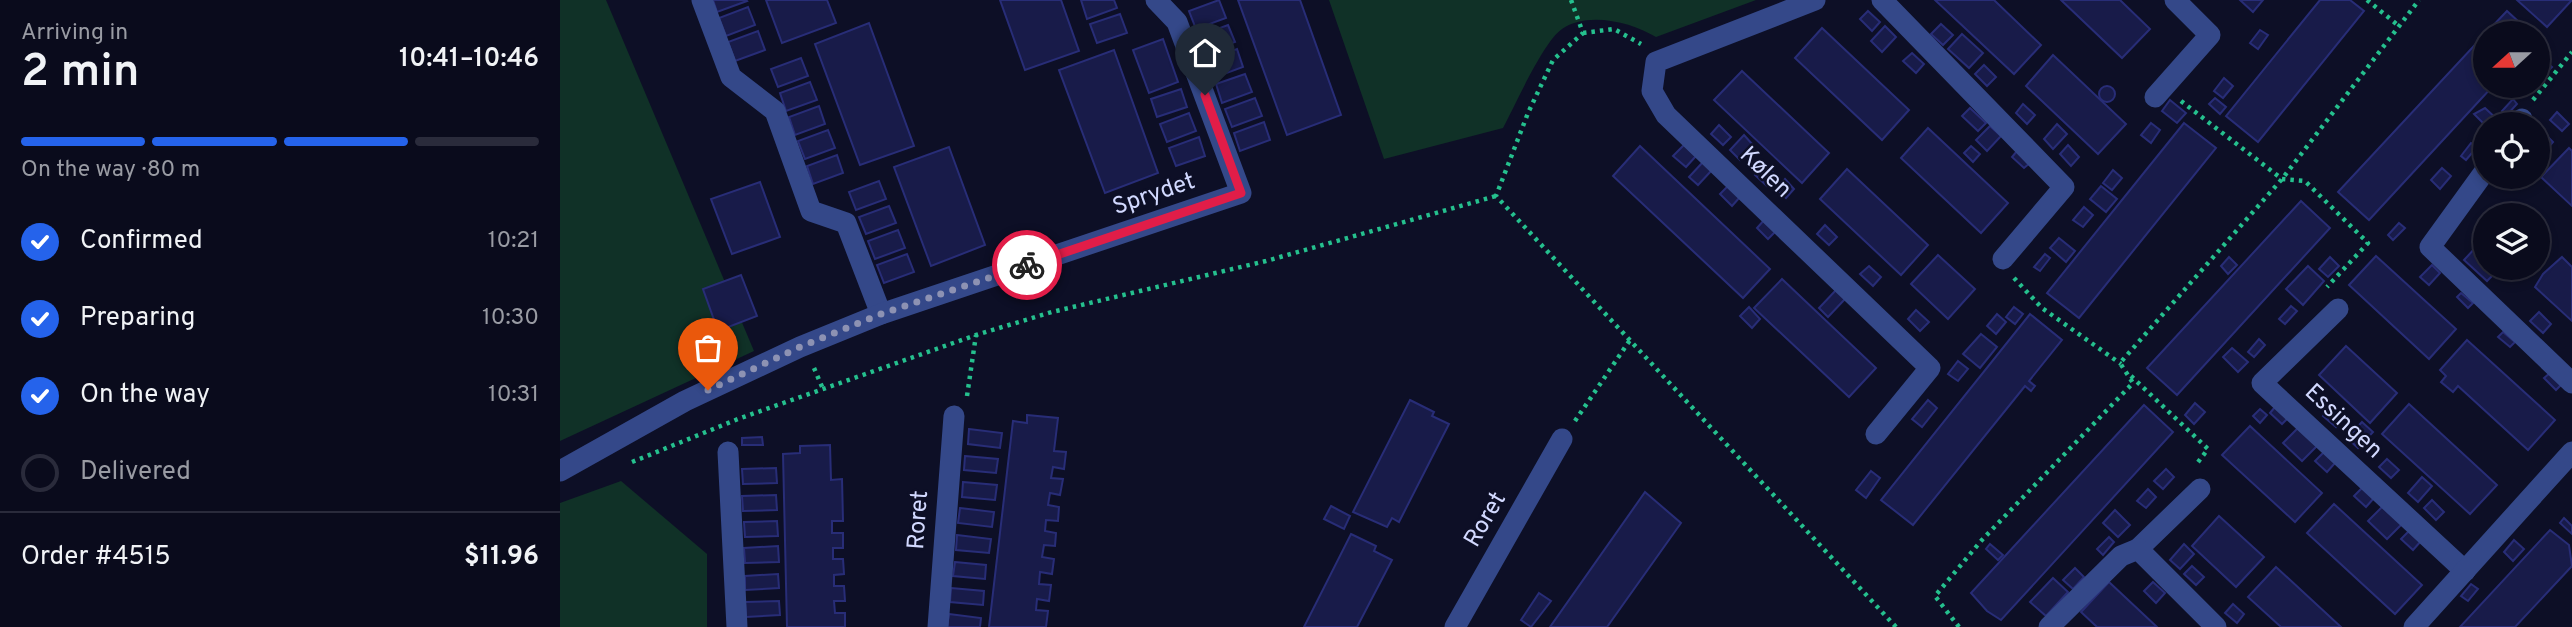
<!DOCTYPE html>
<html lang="en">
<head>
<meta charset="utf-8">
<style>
  body { margin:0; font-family:Overpass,sans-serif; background:#131425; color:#f1f3f6; height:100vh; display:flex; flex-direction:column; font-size:26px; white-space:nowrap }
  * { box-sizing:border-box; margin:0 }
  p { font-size:23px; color:#999ba3 }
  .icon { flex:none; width:38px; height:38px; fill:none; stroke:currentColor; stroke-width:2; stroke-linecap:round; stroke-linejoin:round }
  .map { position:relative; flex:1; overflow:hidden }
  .details { display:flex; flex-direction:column; background:#0a0b1c; width:560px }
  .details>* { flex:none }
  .needle { width:46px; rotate:249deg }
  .buttons { position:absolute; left:1913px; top:21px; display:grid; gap:14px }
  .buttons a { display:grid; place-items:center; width:77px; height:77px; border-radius:50%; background:#0a0b1c; box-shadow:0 4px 10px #0003,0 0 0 2px #2a2b3b; font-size:35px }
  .pin { position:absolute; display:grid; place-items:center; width:60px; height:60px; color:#fff; margin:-72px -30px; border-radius:50% 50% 50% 0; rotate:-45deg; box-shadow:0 0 7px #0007 }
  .pin .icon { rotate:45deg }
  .courier { position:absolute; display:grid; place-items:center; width:70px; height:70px; margin:-35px; border:5px solid #e11d48; border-radius:50%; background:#fff; color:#222; box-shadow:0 2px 9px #0007 }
  .overview em { font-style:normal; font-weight:600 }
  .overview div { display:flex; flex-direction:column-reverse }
  .overview { display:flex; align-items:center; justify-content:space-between; height:119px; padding:0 21px }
  h1 { font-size:46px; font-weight:600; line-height:52px }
  .bar { display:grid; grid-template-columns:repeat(4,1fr); gap:10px 7px; align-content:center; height:84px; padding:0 21px }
  .bar i { height:9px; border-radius:5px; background:#2a2b3b }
  .bar .on { background:#2563eb }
  .bar p { grid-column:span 4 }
  .line { display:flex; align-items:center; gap:18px; padding:0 21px; border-top:2px solid #2a2b3b }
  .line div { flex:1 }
  ol { padding:0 21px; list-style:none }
  li { display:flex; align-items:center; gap:21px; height:77px }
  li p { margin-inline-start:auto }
  li .icon { padding:7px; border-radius:50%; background:#2563eb; color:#fff; stroke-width:4 }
  li:last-child { color:#999ba3 }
  li i { width:38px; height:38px; border:4px solid #2a2b3b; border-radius:50% }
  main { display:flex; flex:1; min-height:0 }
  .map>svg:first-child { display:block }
  .green { fill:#103127 }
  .building { fill:#181b49; stroke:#282d77; stroke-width:2 }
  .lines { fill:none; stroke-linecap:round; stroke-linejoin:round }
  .path { stroke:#25c08e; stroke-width:4.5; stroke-dasharray:3.5 5; stroke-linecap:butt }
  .minor { stroke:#344889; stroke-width:21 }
  .done { stroke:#8d92b3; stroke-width:7; stroke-dasharray:0 12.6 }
  .route { stroke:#e11d48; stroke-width:9 }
  .labels { text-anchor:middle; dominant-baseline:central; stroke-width:5; stroke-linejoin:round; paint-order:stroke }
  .street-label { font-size:24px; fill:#d2d9ff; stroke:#0d0f26 }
</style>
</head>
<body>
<main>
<section class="details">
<div class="overview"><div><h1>2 min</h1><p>Arriving in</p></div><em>10:41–10:46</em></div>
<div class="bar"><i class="on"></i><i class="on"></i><i class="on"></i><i></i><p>On the way · 80 m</p></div>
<ol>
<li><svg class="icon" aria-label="check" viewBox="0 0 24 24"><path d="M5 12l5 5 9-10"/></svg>Confirmed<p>10:21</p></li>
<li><svg class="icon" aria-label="check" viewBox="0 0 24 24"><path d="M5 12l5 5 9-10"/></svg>Preparing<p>10:30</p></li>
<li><svg class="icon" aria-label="check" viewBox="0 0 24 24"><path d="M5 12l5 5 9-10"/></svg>On the way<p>10:31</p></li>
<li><i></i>Delivered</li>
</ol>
<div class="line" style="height:91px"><div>Order #4515</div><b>$11.96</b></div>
</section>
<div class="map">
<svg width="2012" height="627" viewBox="0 0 2012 627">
  <rect width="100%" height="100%" fill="#0d0f26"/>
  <g class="green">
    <path d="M0,0H46L194,351L0,441Z"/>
    <path d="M769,0H1196L1096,37C1072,22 1027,11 1002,29C983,42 955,106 943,128L824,159Z"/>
    <path d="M61,481L147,554V627H0V503Z"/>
  </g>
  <g class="building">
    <path d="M153,0H186L187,1L157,12Z"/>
    <path d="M206,0H267L276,23L222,43Z"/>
    <path d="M440,0H501L519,51L465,70Z"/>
    <path d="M521,0H554L557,8L527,19Z"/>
    <path d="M659,0L666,18L636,29L629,11Z"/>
    <path d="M678,0H740L781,115L727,135Z"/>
    <path d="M1375,0H1434L1481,45L1454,74Z"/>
    <path d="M1501,0H1560L1590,29L1562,58Z"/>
    <path d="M1680,0H1703L1693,12Z"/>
    <path d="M1760,0H1790L1804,11L1698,142L1666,116Z"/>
    <path d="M1957,0H2012L1987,27Z"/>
    <path d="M188,7L195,25L166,36L159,18Z"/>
    <path d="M1308,11L1320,22L1312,31L1300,19Z"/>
    <path d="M1947,11L1971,33H1926Z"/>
    <path d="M560,14L567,33L537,43L530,24Z"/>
    <path d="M309,23L354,146L300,165L255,44Z"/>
    <path d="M1381,24L1393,35L1383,45L1371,34Z"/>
    <path d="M668,25L675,42L645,53L638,36Z"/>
    <path d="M1325,26L1336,37L1322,52L1311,41Z"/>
    <path d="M1262,28L1349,110L1322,140L1235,58Z"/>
    <path d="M1700,30L1708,35L1698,49L1690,43Z"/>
    <path d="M198,31L205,50L175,61L168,42Z"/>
    <path d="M1402,34L1423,53L1409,68L1388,49Z"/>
    <path d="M1925,34V86H1933L1809,220L1778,192Z"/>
    <path d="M603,39L618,82L589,93L573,50Z"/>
    <path d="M677,49L683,67L653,78L647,60Z"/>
    <path d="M554,50L598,173L545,193L499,70Z"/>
    <path d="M1352,53L1364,64L1356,73L1343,61Z"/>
    <path d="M1493,55L1566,124L1538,154L1466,86Z"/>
    <path d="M241,58L248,76L218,87L211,69Z"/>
    <path d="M1986,62L1992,67L1980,79L1978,72Z"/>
    <path d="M1424,65L1436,77L1427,86L1415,74Z"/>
    <path d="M1182,71L1269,153L1242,183L1154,100Z"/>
    <path d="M685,74L692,92L662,103L656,84Z"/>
    <path d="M1664,78L1673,86L1663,98L1654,91Z"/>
    <path d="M250,82L257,100L226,111L220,93Z"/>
    <path d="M1956,86H1974L1966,95Z"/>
    <circle cx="1547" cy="94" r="8"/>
    <path d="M621,89L627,107L597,117L591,99Z"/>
    <path d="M695,98L702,116L672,127L665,109Z"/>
    <path d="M1655,98L1666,107L1660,114L1649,104Z"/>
    <path d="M1953,99L1957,104L1946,116L1942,111Z"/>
    <path d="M1610,100L1626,113L1617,123L1602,111Z"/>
    <path d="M1463,104L1475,115L1467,124L1456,113Z"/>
    <path d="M259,106L265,124L235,135L229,117Z"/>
    <path d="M1410,108L1426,123L1418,131L1402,116Z"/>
    <path d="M1925,108L1940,122L1938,124L1925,125L1914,114Z"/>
    <path d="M1997,112L2009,124L2002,131L1990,120Z"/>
    <path d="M629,113L636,131L607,142L600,124Z"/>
    <path d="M704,122L710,140L680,151L674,133Z"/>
    <path d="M1591,123L1600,130L1591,143L1581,135Z"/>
    <path d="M1624,123L1656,148L1519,318L1487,293Z"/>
    <path d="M1497,124L1507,134L1493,149L1484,139Z"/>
    <path d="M1159,125L1171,137L1163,145L1151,134Z"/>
    <path d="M1430,126L1441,136L1427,151L1416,140Z"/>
    <path d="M1978,127L1993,142L1978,159Z"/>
    <path d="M1368,128L1448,203L1421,233L1341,158Z"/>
    <path d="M268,130L275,148L245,159L238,141Z"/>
    <path d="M1184,135L1193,145L1180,160L1170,150Z"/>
    <path d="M639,137L645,156L616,166L609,148Z"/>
    <path d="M1911,143L1917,147L1906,160L1901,156Z"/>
    <path d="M1124,145L1136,156L1126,167L1113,156Z"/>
    <path d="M1508,145L1519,157L1511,166L1500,154Z"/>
    <path d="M1080,146L1210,269L1183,298L1053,176Z"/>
    <path d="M1411,146L1420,154L1413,162L1404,153Z"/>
    <path d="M389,147L425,245L371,266L334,167Z"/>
    <path d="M2009,148L2012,151V206L1981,177Z"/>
    <path d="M1457,151L1470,163L1464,168L1452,157Z"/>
    <path d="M277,155L283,173L253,184L247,166Z"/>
    <path d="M1143,162L1152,170L1138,185L1129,177Z"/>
    <path d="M1205,165L1217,176L1207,186L1195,175Z"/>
    <path d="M1882,168L1891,176L1880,189L1871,180Z"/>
    <path d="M1287,169L1368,245L1341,275L1260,199Z"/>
    <path d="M1553,170L1562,178L1552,190L1543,183Z"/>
    <path d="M1225,179L1234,189L1226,198L1216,189Z"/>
    <path d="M319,181L326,199L296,210L289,192Z"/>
    <path d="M200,182L220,237L172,254L151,199Z"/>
    <path d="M1168,186L1180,197L1172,206L1160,194Z"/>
    <path d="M1541,186L1557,199L1546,212L1530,199Z"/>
    <path d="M1741,201L1770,228L1617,395L1587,368Z"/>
    <path d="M329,206L336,223L306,234L299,217Z"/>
    <path d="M1945,206L1955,215H1937Z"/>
    <path d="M1524,207L1533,215L1523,227L1513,220Z"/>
    <path d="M1205,219L1216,231L1208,239L1197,228Z"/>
    <path d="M1839,223L1845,228L1833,240L1828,235Z"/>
    <path d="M1265,225L1277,237L1269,245L1257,234Z"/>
    <path d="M338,230L345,248L315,259L308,241Z"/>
    <path d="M1978,236L1989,246L1978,258Z"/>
    <path d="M1499,238L1515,251L1506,262L1490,248Z"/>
    <path d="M1918,245L1925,247V268L1936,272L1927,281L1904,260Z"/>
    <path d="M347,254L354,272L324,283L317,265Z"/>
    <path d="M1485,254L1490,258L1480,271L1474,267Z"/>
    <path d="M1378,255L1415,289L1388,319L1351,284Z"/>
    <path d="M1816,256L1896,329L1869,359L1789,285Z"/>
    <path d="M1669,257L1677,265L1668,274L1661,266Z"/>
    <path d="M1770,257L1779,266L1768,277L1759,269Z"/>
    <path d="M2002,257L2012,267V321L1975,287L1983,274Z"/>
    <path d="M1872,265L1880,273L1869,285L1860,277Z"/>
    <path d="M1309,266L1321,277L1313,286L1300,274Z"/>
    <path d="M1748,266L1764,281L1743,305L1726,289Z"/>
    <path d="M181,275L197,316L158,331L143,289Z"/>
    <path d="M1222,279L1316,368L1289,397L1194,308Z"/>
    <path d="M1277,289L1286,298L1268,317L1259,308Z"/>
    <path d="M1901,293L1913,303L1908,308L1897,297Z"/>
    <path d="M1731,306L1737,311L1725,324L1719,319Z"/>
    <path d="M1189,307L1200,319L1192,328L1180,316Z"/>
    <path d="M1454,307L1463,314L1455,324L1446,317Z"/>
    <path d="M1356,310L1369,322L1360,331L1348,319Z"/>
    <path d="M1979,312L1991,324L1983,333L1970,321Z"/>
    <path d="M1437,314L1446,322L1436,334L1427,326Z"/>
    <path d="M1470,314L1502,340L1469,381L1475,386L1471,391L1465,386L1353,525L1321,500Z"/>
    <path d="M1943,332L1955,342L1950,347L1938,337Z"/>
    <path d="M1421,334L1437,347L1420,368L1403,354Z"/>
    <path d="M1699,339L1705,345L1694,357L1688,352Z"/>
    <path d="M1907,340L1995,420L1968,450L1898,386L1893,392L1881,382L1886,376L1880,370Z"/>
    <path d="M1786,346L1837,393L1810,423L1759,375Z"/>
    <path d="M1672,348L1688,362L1678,372L1663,357Z"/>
    <path d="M1398,361L1408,369L1398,381L1388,374Z"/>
    <path d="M1990,373L2001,385L1996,390L1984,378Z"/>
    <path d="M850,400L874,412L872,416L889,424L839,522L832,518L827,527L793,512Z"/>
    <path d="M1368,400L1377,408L1362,427L1352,419Z"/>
    <path d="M1635,403L1645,412L1634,424L1625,415Z"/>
    <path d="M1849,404L1937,485L1910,514L1822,434Z"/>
    <path d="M1584,405L1613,432L1441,620L1427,611L1411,593Z"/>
    <path d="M1715,407L1728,418L1722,424L1710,413Z"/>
    <path d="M1770,407L1783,418L1776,427L1763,416Z"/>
    <path d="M1700,409L1707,415L1700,423L1693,416Z"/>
    <path d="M467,415L498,418L494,451L506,452L504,469L493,467L491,478L503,479L500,495L490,493L488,505L499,507L498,521L486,520L485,531L496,533L495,546L484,545L482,557L494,559L492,574L480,572L479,584L491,585L489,601L477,599L476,610L488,611L486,627H429L453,421L467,423Z"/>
    <path d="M1802,422L1813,432L1798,448L1787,438Z"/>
    <path d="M1690,426L1762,493L1735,522L1662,455Z"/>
    <path d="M1738,428L1757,446L1742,461L1723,443Z"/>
    <path d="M409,429L442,433L440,448L408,444Z"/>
    <path d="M202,437L203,445H182V438Z"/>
    <path d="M270,445L271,480L282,479L283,521H272V533H283V548H273V559H283L284,574L274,575V586H284L285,601H274L275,613H285V627H227L223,454L240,453V446Z"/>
    <path d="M1764,452L1775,463L1767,472L1755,461Z"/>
    <path d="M405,456L438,459L436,473L404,470Z"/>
    <path d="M1827,459L1839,470L1831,478L1819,467Z"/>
    <path d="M216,468L217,483L183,484L182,469Z"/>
    <path d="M1606,469L1614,477L1603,489L1594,481Z"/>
    <path d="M1311,471L1320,478L1306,498L1296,490Z"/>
    <path d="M1862,477L1872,486L1858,502L1848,493Z"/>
    <path d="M403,482L437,485L435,500L402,497Z"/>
    <path d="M1803,487L1814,498L1806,507L1794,496Z"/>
    <path d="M1588,489L1596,497L1586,508L1577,501Z"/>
    <path d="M1085,492L1121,523L1047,627H990Z"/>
    <path d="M216,495L217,510L183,511L182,496Z"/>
    <path d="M1872,500L1884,512L1876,520L1864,508Z"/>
    <path d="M1774,504L1862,585L1835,614L1747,533Z"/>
    <path d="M771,506L790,516L784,529L764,519Z"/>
    <path d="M1823,506L1842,524L1827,539L1808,521Z"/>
    <path d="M400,508L434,512L432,527L398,523Z"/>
    <path d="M1555,510L1570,525L1558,537L1543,523Z"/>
    <path d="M1659,516L1704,557L1676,587L1632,546Z"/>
    <path d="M2004,518L2012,526V534L2000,523Z"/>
    <path d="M217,521L218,536L185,537L184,522Z"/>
    <path d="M1850,530L1861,541L1853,550L1841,539Z"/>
    <path d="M1990,530L2009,545L2012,566L1955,627H1900Z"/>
    <path d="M791,534L816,546L814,551L832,560L797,627H744Z"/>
    <path d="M397,535L431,539L429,553L396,550Z"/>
    <path d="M1549,537L1554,542L1543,555L1537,549Z"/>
    <path d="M1954,540L1964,549L1953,561L1944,552Z"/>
    <path d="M1430,544L1443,555L1438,560L1426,549Z"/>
    <path d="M1624,544L1634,554L1620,569L1610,560Z"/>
    <path d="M218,546L219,562L185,563L184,548Z"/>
    <path d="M395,562L426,565L425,579L393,576Z"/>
    <path d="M1632,566L1644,577L1636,585L1624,574Z"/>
    <path d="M1716,567L1781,627H1721L1688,597Z"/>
    <path d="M1515,568L1524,577L1513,589L1503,580Z"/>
    <path d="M218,574L219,588L185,590V576Z"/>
    <path d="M1493,578L1508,592L1486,616L1470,602Z"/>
    <path d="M1549,582L1597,627H1537L1521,612Z"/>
    <path d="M1593,582L1605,593L1596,603L1584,591Z"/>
    <path d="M1911,584L1918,589L1908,601L1901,596Z"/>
    <path d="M391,588L424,591L423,605L390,602Z"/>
    <path d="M979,593L991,601L971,627L961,620Z"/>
    <path d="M219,601L220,615L186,617L185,602Z"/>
    <path d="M1673,604L1684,614L1677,623L1665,613Z"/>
    <path d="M389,614L421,618L420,627H387Z"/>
  </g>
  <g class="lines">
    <g class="path">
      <path d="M1011,0L1023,33L993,60L968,113L936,196L1336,627"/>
      <path d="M1807,0L1839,26"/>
      <path d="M1023,33L1054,29L1081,44"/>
      <path d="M1973,100L2012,52"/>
      <path d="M1621,101L1722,179L1745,181L1808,243L1767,287"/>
      <path d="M1454,278L1482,308L1561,364"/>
      <path d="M254,368L263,389"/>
      <path d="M1571,376L1648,449L1635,466"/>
      <path d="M407,396L416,335"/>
      <path d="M1015,421L1070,340"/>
      <path d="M72,462L178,419L416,335L492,312L706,261L936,196"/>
      <path d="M1399,627L1375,596L1421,541L1573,383L1560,363L1722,179L1859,0"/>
    </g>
    <g class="minor">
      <path d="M142,0L171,77L215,111L251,211L286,223L321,314"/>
      <path d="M1255,0L1096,62L1092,91L1106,115L1370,368L1316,434"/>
      <path d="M1322,0L1504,187L1443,259"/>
      <path d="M1595,97L1650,35L1615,0"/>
      <path d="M1959,124L1962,119"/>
      <path d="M1925,171L1870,247L2012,383"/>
      <path d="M1778,309L1702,383L1905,571"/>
      <path d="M168,452L177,627"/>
      <path d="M0,471L125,401L240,347L321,314L681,193L617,22L596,0"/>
      <path d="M1578,549L1640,489"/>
      <path d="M378,627L394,416"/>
      <path d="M895,627L1002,439"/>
      <path d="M1489,627L1561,556L1578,549L1656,627"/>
      <path d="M1854,627L2012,452"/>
    </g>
  </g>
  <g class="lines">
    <path class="done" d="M148,390L240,347L321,314L467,265"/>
    <path class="route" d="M467,265L681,193L645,95"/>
  </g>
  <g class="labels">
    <g class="street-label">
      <text transform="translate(1205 173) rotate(44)">Kølen</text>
      <text transform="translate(594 195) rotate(-19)">Sprydet</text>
      <text transform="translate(1783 422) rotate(43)">Essingen</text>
      <text transform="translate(359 520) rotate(-86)">Roret</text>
      <text transform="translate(926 520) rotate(-60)">Roret</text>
    </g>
  </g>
</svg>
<div class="buttons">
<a><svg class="needle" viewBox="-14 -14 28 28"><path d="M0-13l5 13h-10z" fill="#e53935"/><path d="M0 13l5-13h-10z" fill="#999ba3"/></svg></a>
<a><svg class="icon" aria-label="locate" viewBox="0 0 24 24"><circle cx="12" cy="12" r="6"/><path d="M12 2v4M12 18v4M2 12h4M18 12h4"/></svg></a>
<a><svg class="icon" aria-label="layers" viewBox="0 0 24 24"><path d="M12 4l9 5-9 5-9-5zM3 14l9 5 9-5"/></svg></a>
</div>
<div class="pin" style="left:148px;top:390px;background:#ea580c"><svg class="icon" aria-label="bag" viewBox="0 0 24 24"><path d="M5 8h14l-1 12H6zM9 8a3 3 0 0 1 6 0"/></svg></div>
<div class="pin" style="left:645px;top:95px;background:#1f2937"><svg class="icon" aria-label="home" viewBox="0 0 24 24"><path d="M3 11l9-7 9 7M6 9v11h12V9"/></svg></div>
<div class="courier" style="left:467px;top:265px"><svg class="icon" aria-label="bike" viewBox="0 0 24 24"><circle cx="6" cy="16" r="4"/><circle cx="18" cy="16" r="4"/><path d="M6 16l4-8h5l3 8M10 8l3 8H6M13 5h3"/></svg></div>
</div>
</main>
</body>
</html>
